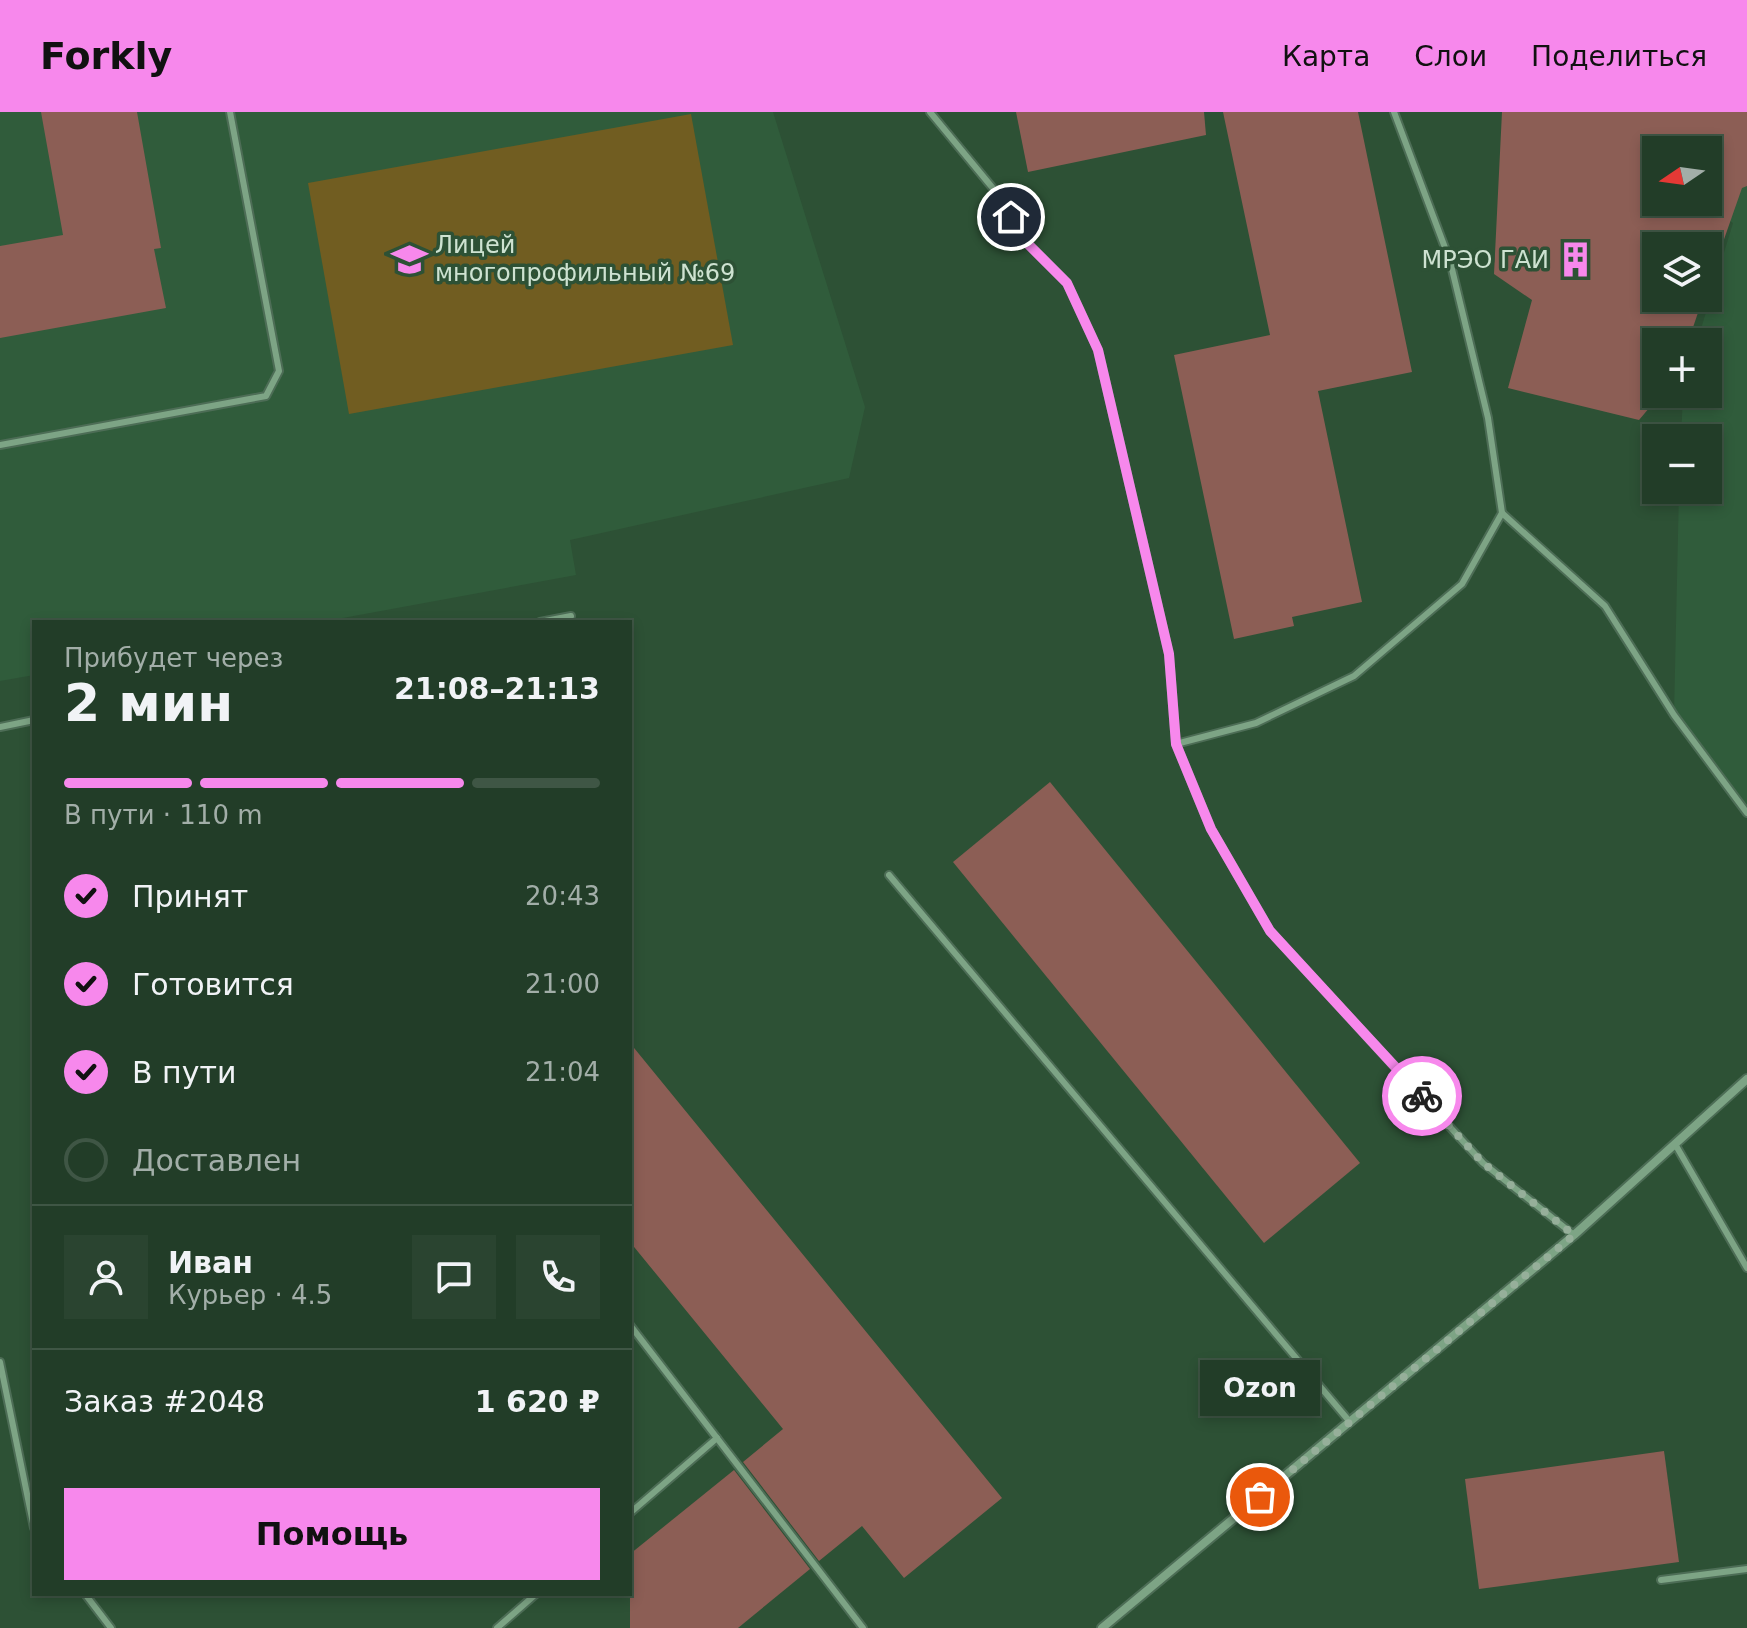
<!DOCTYPE html>
<html lang="ru">
<head>
<meta charset="utf-8">
<style>
  body { margin:0; font-family:"DejaVu Sans",sans-serif; background:#2a4430; color:#f1f3f6; height:100vh; display:flex; flex-direction:column; font-size:30px; white-space:nowrap }
  * { box-sizing:border-box; margin:0 }
  p { font-size:26px; color:#a2aea8 }
  .icon { flex:none; width:44px; height:44px; fill:none; stroke:currentColor; stroke-width:2; stroke-linecap:round; stroke-linejoin:round }
  .map { position:relative; flex:1; overflow:hidden }
  .sheet { position:absolute; left:32px; top:508px; width:600px; height:976px; display:flex; flex-direction:column; background:#223d28; border-radius:0px; box-shadow:0 4px 12px #0003,0 0 0 2px #3f5645 }
  .sheet>* { flex:none }
  .needle { width:52px; rotate:257deg }
  .fabs { position:absolute; left:1642px; top:24px; display:grid; gap:16px }
  .fabs a { display:grid; place-items:center; width:80px; height:80px; border-radius:0px; background:#223d28; box-shadow:0 4px 12px #0003,0 0 0 2px #3f5645; font-size:40px }
  .pin { position:absolute; display:grid; place-items:center; width:68px; height:68px; color:#fff; margin:-34px; border:4px solid #fff; border-radius:50%; box-shadow:0 2px 8px #0007 }
  .courier { position:absolute; display:grid; place-items:center; width:80px; height:80px; margin:-40px; border:6px solid #f788ec; border-radius:50%; background:#fff; color:#222; box-shadow:0 2px 10px #0007 }
  .bubble { position:absolute; height:56px; border-radius:0px; background:#223d28; box-shadow:0 4px 12px #0003,0 0 0 2px #3f5645; font-size:26px; font-weight:700; line-height:56px; text-align:center }
  .head em { font-style:normal; font-weight:700 }
  .head div { display:flex; flex-direction:column-reverse }
  .head { display:flex; align-items:center; justify-content:space-between; height:136px; padding:0 32px }
  h1 { font-size:52px; font-weight:700; line-height:60px }
  .bar { display:grid; grid-template-columns:repeat(4,1fr); gap:12px 8px; align-content:center; height:96px; padding:0 32px }
  .bar i { height:10px; border-radius:6px; background:#3f5645 }
  .bar .selected { background:#f788ec }
  .bar p { grid-column:span 4 }
  .line { display:flex; align-items:center; gap:20px; padding:0 32px; border-top:2px solid #3f5645 }
  .line div { flex:1 }
  .round { display:grid; place-items:center; flex:none; width:84px; height:84px; border-radius:0px; background:#2a4430 }
  ol { padding:0 32px; list-style:none }
  li { display:flex; align-items:center; gap:24px; height:88px }
  li p { margin-inline-start:auto }
  li .icon { padding:8px; border-radius:50%; background:#f788ec; color:#111; stroke-width:4 }
  li:last-child { color:#a2aea8 }
  li i { width:44px; height:44px; border:4px solid #3f5645; border-radius:50% }
  .primary-button { display:flex; gap:16px; margin-top:auto; padding:16px 32px }
  .primary-button a { flex:1; height:92px; border-radius:0px; background:#f788ec; color:#111; font-size:32px; font-weight:700; line-height:92px; text-align:center }
  header { display:flex; align-items:center; gap:48px; box-sizing:border-box; height:112px; padding:0 40px; background:#f788ec; color:#111 }
  header strong { font-size:38px }
  nav { display:flex; gap:44px; margin-inline-start:auto; font-size:28px }
  .map>svg:first-child { display:block }
  .built { fill:#305c3b }
  .green { fill:#715d21 }
  .building { fill:#8c5e55; fill-rule:evenodd }
  .lines { fill:none; stroke-linecap:round; stroke-linejoin:round }
  .lane-casing { stroke:#4d6d56; stroke-width:10 }
  .street-casing { stroke:#4d6d56; stroke-width:12 }
  .lane { stroke:#7da485; stroke-width:6 }
  .street { stroke:#7da485; stroke-width:8 }
  .done { stroke:#96af9a; stroke-width:8; stroke-dasharray:0 14.4 }
  .route { stroke:#f788ec; stroke-width:10 }
  .labels { text-anchor:middle; dominant-baseline:central; stroke-width:7; stroke-linejoin:round; paint-order:stroke }
  .poi-label { font-size:24px; fill:#cee2d1; stroke:#2d5135; text-anchor:start }
</style>
</head>
<body>
<header>
<strong>Forkly</strong>
<nav><a>Карта</a><a>Слои</a><a>Поделиться</a></nav>
</header>
<div class="map">
<svg width="1747" height="1516" viewBox="0 0 1747 1516">
  <rect width="100%" height="100%" fill="#2d5135"/>
  <g class="built">
    <path d="M0,0H773L865,295L849,366L570,428L576,463L321,510H34V563L0,569Z"/>
    <path d="M1658,0H1747V701L1674,603L1679,378H1708V326H1681L1683,282H1708V230H1697L1733,111L1705,90H1708V38H1656L1655,52Z"/>
  </g>
  <path class="green" d="M691,2L733,233L349,302L308,71Z"/>
  <g class="building">
    <path d="M41,0H137L161,136L154,137L166,196L0,226V134L63,123Z"/>
    <path d="M1016,0H1204L1206,23L1028,60Z"/>
    <path d="M1223,0H1358L1412,260L1318,279L1362,490L1292,505L1294,514L1234,527L1174,243L1270,223Z"/>
    <path d="M1502,0H1747V74L1742,76L1708,173V134H1656V186H1703L1688,230H1656V282H1661L1639,308L1508,276L1532,188L1494,162ZM1656,38H1708V90H1656Z"/>
    <path d="M1050,670L1360,1051L1264,1131L953,750Z"/>
    <path d="M630,931L1002,1386L904,1466L862,1414L819,1449L743,1350L783,1317L630,1130Z"/>
    <path d="M1664,1339L1679,1450L1479,1477L1465,1367Z"/>
    <path d="M734,1358L810,1457L738,1516H630V1442Z"/>
  </g>
  <g class="lines">
    <defs>
      <g id="lane">
        <path d="M930,0L996,80L1026,130L1067,171L1098,238L1169,542L1176,632L1211,717L1270,819L1483,1051L1574,1123"/>
        <path d="M0,333L266,284L279,259L230,0"/>
        <path d="M1502,401L1605,494L1674,603L1747,701"/>
        <path d="M540,510L571,504"/>
        <path d="M0,615L34,608"/>
        <path d="M1176,632L1256,611L1354,564L1462,472L1502,401L1488,306L1450,149L1394,0"/>
        <path d="M889,763L1350,1310"/>
        <path d="M1675,1032L1747,1156"/>
        <path d="M630,1213L863,1516"/>
        <path d="M0,1250L34,1416"/>
        <path d="M630,1401L717,1326"/>
        <path d="M1661,1468L1747,1457"/>
        <path d="M85,1482L111,1516"/>
        <path d="M497,1516L536,1482"/>
      </g>
      <path id="street" d="M1102,1516L1574,1123L1747,967"/>
    </defs>
    <use href="#lane" class="lane-casing"/>
    <use href="#street" class="street-casing"/>
    <use href="#lane" class="lane"/>
    <use href="#street" class="street"/>
  </g>
  <g class="lines">
    <path class="done" d="M1260,1385L1574,1123L1483,1051L1422,984"/>
    <path class="route" d="M1011,105L1026,130L1067,171L1098,238L1169,542L1176,632L1211,717L1270,819L1422,984"/>
  </g>
  <defs>
    <symbol id="school-bare" viewBox="-9 -9 18 18"><path d="M0-5L7-2L0 1L-7-2ZM-4 1L0 2.5L4 1V4Q0 6-4 4Z" fill="#f788ec" stroke="#2d5135" stroke-width="2.5" paint-order="stroke"/></symbol>
    <symbol id="building-bare" viewBox="-9 -9 18 18"><path d="M-4-6H4V6H1V3H-1V6H-4ZM-2.5-4.3h1.7v1.8h-1.7ZM.8-4.3h1.7v1.8H.8ZM-2.5-1h1.7V.8h-1.7ZM.8-1h1.7V.8H.8Z" fill="#f788ec" stroke="#2d5135" stroke-width="2.5" paint-order="stroke"/></symbol>
  </defs>
  <g fill-rule="evenodd">
    <use href="#school-bare" x="384" y="122" width="51" height="51"/>
    <use href="#building-bare" x="1550" y="122" width="51" height="51"/>
  </g>
  <g class="labels">
    <g class="poi-label">
      <text x="435" y="133">Лицей<tspan x="435" dy="28">многопрофильный №69</tspan></text>
      <text x="1549" y="148" text-anchor="end">МРЭО ГАИ</text>
    </g>
  </g>
</svg>
<div class="fabs">
<a><svg class="needle" viewBox="-14 -14 28 28"><path d="M0-13l5 13h-10z" fill="#e53935"/><path d="M0 13l5-13h-10z" fill="#a2aea8"/></svg></a>
<a><svg class="icon" aria-label="layers" viewBox="0 0 24 24"><path d="M12 4l9 5-9 5-9-5zM3 14l9 5 9-5"/></svg></a>
<a>+</a>
<a>−</a>
</div>
<div class="pin" style="left:1260px;top:1385px;background:#ea580c"><svg class="icon" aria-label="bag" viewBox="0 0 24 24"><path d="M5 8h14l-1 12H6zM9 8a3 3 0 0 1 6 0"/></svg></div>
<div class="pin" style="left:1011px;top:105px;background:#1f2937"><svg class="icon" aria-label="home" viewBox="0 0 24 24"><path d="M3 11l9-7 9 7M6 9v11h12V9"/></svg></div>
<div class="courier" style="left:1422px;top:984px"><svg class="icon" aria-label="bike" viewBox="0 0 24 24"><circle cx="6" cy="16" r="4"/><circle cx="18" cy="16" r="4"/><path d="M6 16l4-8h5l3 8M10 8l3 8H6M13 5h3"/></svg></div>
<div class="bubble" style="left:1200px;top:1248px;width:120px">Ozon</div>
<section class="sheet">
<div class="head"><div><h1>2 мин</h1><p>Прибудет через</p></div><em>21:08–21:13</em></div>
<div class="bar"><i class="selected"></i><i class="selected"></i><i class="selected"></i><i></i><p>В пути · 110 m</p></div>
<ol>
<li><svg class="icon" aria-label="check" viewBox="0 0 24 24"><path d="M5 12l5 5 9-10"/></svg>Принят<p>20:43</p></li>
<li><svg class="icon" aria-label="check" viewBox="0 0 24 24"><path d="M5 12l5 5 9-10"/></svg>Готовится<p>21:00</p></li>
<li><svg class="icon" aria-label="check" viewBox="0 0 24 24"><path d="M5 12l5 5 9-10"/></svg>В пути<p>21:04</p></li>
<li><i></i>Доставлен</li>
</ol>
<div class="line" style="height:144px"><a class="round"><svg class="icon" aria-label="person" viewBox="0 0 24 24"><circle cx="12" cy="8" r="4"/><path d="M4 21q1-7 8-7t8 7"/></svg></a><div><b>Иван</b><p>Курьер · 4.5</p></div><a class="round"><svg class="icon" aria-label="chat" viewBox="0 0 24 24"><path d="M4 5h16v11H9l-5 4z"/></svg></a><a class="round"><svg class="icon" aria-label="phone" viewBox="0 0 24 24"><path d="M5 4h4l2 5-3 2q2 4 5 5l2-3 5 2v4C11 20 4 13 5 4z"/></svg></a></div>
<div class="line" style="height:104px"><div>Заказ #2048</div><b>1 620 ₽</b></div>
<div class="primary-button"><a>Помощь</a></div>
</section>
</div>
</body>
</html>
